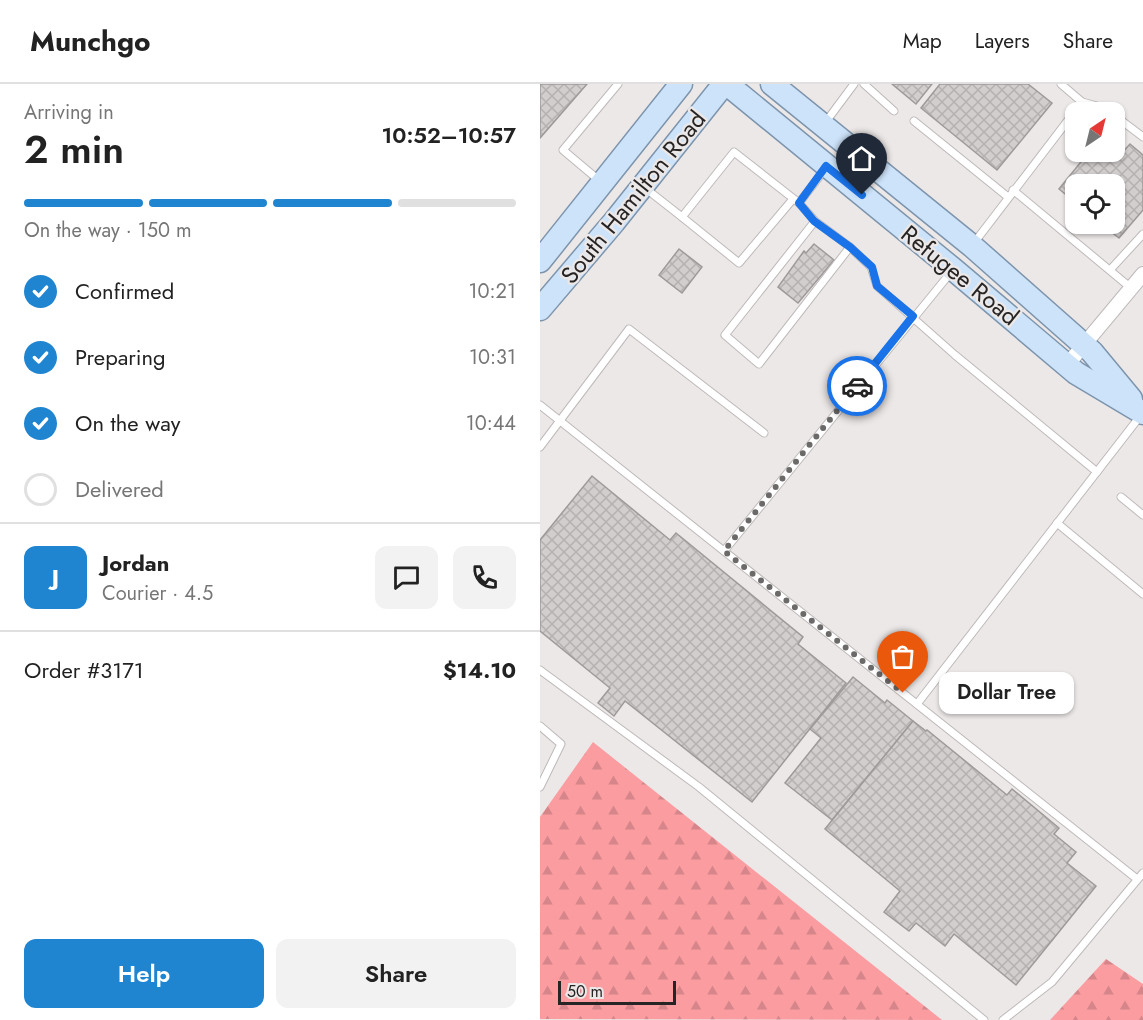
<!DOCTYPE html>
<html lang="en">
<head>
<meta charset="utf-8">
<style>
  body { margin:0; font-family:Jost,sans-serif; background:#f2f2f2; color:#222; height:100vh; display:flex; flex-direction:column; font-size:22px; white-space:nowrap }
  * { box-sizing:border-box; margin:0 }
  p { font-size:20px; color:#767676 }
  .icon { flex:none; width:33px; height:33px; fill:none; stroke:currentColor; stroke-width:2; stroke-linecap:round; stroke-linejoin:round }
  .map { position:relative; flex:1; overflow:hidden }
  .panel { display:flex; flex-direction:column; background:#fff; width:540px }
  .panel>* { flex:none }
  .needle { width:39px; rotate:35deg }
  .fabs { position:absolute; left:525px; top:18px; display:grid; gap:12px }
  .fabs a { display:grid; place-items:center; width:60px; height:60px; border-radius:12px; background:#fff; box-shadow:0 2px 4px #0004; font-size:30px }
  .scale { position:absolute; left:18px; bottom:15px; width:118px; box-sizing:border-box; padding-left:6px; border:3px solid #262424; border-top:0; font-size:16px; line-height:21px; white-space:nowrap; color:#262424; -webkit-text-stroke:4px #ede8e8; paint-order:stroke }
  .pin { position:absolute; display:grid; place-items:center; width:51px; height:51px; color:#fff; margin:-62px -26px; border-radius:50% 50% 50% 0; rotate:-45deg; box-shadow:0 0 6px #0007 }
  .pin .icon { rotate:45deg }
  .courier { position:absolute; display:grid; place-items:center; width:60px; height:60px; margin:-30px; border:4px solid #1a73e8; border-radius:50%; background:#fff; color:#222; box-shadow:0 2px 8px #0007 }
  .bubble { position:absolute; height:42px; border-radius:12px; background:#fff; box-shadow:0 2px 4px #0004; font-size:20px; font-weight:600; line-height:42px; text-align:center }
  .headline em { font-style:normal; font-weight:600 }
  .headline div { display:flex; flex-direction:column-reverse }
  .headline { display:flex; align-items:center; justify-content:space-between; height:102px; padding:0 24px }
  h1 { font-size:39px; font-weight:600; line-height:45px }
  .bar { display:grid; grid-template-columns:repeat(4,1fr); gap:9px 6px; align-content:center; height:72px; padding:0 24px }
  .bar i { height:8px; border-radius:4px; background:#e0e0e0 }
  .bar .current { background:#2085d0 }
  .bar p { grid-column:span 4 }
  .line { display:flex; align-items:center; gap:15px; padding:0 24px; border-top:2px solid #e0e0e0 }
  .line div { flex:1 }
  .round { display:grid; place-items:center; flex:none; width:63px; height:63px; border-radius:12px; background:#f2f2f2 }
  ol { padding:0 24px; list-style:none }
  li { display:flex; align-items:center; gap:18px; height:66px }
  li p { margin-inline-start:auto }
  li .icon { padding:6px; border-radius:50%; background:#2085d0; color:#fff; stroke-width:4 }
  li:last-child { color:#767676 }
  li i { width:33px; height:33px; border:3px solid #e0e0e0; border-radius:50% }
  .primary-button { display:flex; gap:12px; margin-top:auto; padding:12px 24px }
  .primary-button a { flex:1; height:69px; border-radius:12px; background:#2085d0; color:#fff; font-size:24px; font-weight:600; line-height:69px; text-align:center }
  .primary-button a+a { background:#f2f2f2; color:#222 }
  header { display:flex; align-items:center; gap:36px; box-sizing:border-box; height:84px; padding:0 30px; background:#fff; border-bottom:2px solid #e0e0e0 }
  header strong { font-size:28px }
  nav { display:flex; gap:33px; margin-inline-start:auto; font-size:21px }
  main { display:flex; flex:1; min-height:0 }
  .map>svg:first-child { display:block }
  .forest { fill:url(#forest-firs) }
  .building { fill:url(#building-cross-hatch); stroke:#9f9a9a; stroke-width:1.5 }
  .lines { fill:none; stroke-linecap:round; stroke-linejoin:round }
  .service-casing { stroke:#beb9b9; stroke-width:9 }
  .minor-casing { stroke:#beb9b9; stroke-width:16 }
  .primary-casing { stroke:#7c94ac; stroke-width:25 }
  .service { stroke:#fff; stroke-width:7 }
  .minor { stroke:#fff; stroke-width:14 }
  .primary { stroke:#cde3f9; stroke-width:22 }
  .done { stroke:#6c6969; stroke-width:6; stroke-dasharray:0 10.8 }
  .route { stroke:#1a73e8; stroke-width:8 }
  .labels { text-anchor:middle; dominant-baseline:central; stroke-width:4.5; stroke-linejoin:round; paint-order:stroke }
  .street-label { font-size:24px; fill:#262424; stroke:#ede8e8 }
</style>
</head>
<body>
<header>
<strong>Munchgo</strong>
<nav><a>Map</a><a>Layers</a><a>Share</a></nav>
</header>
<main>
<section class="panel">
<div class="headline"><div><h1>2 min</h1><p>Arriving in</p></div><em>10:52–10:57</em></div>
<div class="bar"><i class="current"></i><i class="current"></i><i class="current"></i><i></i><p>On the way · 150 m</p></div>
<ol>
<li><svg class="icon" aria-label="check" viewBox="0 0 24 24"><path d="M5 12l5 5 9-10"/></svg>Confirmed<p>10:21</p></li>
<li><svg class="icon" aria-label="check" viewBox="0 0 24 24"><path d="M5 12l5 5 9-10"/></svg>Preparing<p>10:31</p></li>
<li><svg class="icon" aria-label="check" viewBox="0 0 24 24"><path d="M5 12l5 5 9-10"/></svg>On the way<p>10:44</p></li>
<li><i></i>Delivered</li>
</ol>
<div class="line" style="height:108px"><b class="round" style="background:#2085d0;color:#fff">J</b><div><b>Jordan</b><p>Courier · 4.5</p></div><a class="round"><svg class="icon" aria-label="chat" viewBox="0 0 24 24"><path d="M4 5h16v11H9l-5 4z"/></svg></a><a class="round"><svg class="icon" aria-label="phone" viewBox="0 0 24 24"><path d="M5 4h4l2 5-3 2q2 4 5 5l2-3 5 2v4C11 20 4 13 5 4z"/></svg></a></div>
<div class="line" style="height:78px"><div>Order #3171</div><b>$14.10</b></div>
<div class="primary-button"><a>Help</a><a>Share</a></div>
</section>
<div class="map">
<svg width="603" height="936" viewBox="0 0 603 936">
  <defs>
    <pattern id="forest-firs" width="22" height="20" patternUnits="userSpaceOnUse" patternTransform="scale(1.5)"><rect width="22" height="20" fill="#fa9ca0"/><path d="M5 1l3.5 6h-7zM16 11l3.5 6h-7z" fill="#d6868a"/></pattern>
    <pattern id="building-cross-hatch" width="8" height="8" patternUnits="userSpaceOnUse" patternTransform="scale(1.5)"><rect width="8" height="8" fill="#d3cece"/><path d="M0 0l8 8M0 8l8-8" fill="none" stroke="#b5b1b1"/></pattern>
  </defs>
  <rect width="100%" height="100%" fill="#ede8e8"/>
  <g class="forest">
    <path d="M53,658L402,936L0,935V733Z"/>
    <path d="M566,875L603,900V936H510Z"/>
  </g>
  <g class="building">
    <path d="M0,0H47L0,54Z"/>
    <path d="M352,0H392L376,20Z"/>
    <path d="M400,0H488L512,19L457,86L381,24Z"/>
    <path d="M590,60L603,71V126L579,154L561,140H574V100H536V119L519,105L549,68L574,66L580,71Z"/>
    <path d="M274,160L294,176L258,219L238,203L264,167L266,169Z"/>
    <path d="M139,165L162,183L142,209L119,191Z"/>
    <path d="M52,392L130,456L136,449L263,553L258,560L306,599L212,718L85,617L74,632L58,619L70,604L0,547V456Z"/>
    <path d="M313,593L345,619L347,616L373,637L292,736L245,699L281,654L270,645Z"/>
    <path d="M373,637L386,647L387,646L467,711L472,705L519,744L514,750L536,768L527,779L556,802L476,901L414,850L405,862L376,839L369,847L344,828L360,807L285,745Z"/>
  </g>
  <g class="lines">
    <defs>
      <g id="service">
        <path d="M324,0L354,27"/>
        <path d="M521,0L542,18L564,24L570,28"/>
        <path d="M574,31L603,53"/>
        <path d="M374,37L468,113"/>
        <path d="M285,39L314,0"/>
        <path d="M61,98L23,66L78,0"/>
        <path d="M105,104L142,133L194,68L259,119L285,85"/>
        <path d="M473,106L591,204"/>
        <path d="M259,119L275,137L310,163L219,280L185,251L275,137"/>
        <path d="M142,133L199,179L253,115"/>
        <path d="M434,159L542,18"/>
        <path d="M310,163L331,183L337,202L415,271L557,388"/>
        <path d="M570,186L603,150"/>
        <path d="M0,321L597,795"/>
        <path d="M0,363L89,245L224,349"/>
        <path d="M581,413L603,431"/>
        <path d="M517,439L603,510"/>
        <path d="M184,467L412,187"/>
        <path d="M0,586L159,703L444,936"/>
        <path d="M377,620L601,331"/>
        <path d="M0,642L21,660L0,703"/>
        <path d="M463,936L512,898L603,789"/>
      </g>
      <path id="minor" d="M527,281L603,190"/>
      <g id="primary">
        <path d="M187,0L413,185L536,289L603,329"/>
        <path d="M232,0L432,162L552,268L591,315"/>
        <path d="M0,177L141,0"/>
        <path d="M0,225L74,138L184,0"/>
      </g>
    </defs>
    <use href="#service" class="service-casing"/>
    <use href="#minor" class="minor-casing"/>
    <use href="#primary" class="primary-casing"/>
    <use href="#service" class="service"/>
    <use href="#minor" class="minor"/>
    <use href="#primary" class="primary"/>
  </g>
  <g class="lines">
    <path class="done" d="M317,302L184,467L363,609"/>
    <path class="route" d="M317,302L373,232L337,202L332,183L310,163L274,137L259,119L286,82L322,111"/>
  </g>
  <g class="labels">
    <g class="street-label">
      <text transform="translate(93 113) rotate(-51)">South Hamilton Road</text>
      <text transform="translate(420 191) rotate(39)">Refugee Road</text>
    </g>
  </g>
</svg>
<div class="fabs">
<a><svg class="needle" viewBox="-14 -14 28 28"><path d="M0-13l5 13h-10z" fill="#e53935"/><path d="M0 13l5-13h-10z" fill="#767676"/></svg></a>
<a><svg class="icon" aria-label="locate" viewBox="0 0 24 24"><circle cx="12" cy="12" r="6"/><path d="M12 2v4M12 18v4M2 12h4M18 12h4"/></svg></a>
</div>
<div class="scale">50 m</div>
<div class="pin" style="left:363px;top:609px;background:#ea580c"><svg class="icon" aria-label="bag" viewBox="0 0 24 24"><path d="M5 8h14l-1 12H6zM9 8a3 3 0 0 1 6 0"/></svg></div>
<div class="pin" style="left:322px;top:111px;background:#1f2937"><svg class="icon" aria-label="home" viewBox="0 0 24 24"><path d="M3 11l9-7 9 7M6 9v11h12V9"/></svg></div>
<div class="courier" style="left:317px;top:302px"><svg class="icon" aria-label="car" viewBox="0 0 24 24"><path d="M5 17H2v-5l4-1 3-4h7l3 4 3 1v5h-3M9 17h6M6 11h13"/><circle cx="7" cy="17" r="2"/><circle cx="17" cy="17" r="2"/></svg></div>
<div class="bubble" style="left:399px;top:588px;width:135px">Dollar Tree</div>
</div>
</main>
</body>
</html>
